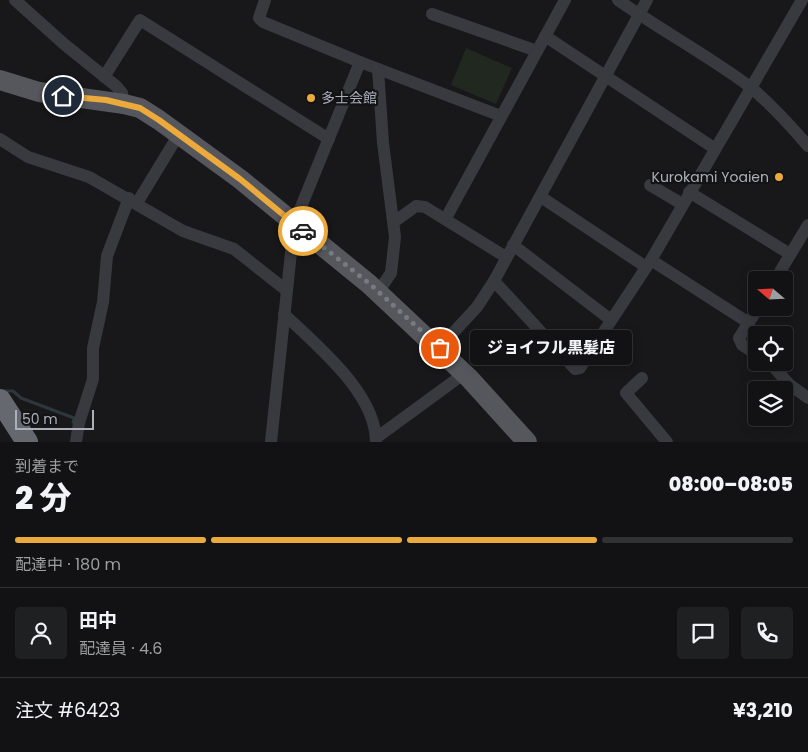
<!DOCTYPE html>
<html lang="ja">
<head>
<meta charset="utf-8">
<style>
  body { margin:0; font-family:Poppins,"Noto Sans JP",sans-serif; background:#1f2022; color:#f1f3f6; height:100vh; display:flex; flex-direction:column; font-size:19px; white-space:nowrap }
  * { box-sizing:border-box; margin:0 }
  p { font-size:16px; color:#9c9ea0 }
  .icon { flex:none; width:28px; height:28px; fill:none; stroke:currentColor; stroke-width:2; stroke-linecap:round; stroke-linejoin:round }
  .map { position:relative; height:442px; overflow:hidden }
  .sheet { display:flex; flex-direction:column; background:#121214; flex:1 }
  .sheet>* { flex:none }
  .needle { width:32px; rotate:289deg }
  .fabs { position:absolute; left:748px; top:271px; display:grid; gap:10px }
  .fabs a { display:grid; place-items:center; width:45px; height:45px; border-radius:5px; background:#121214; box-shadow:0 2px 12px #0003,0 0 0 1px #313234; font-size:25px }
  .scale { position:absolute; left:15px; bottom:12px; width:79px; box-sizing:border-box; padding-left:5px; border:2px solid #aaafb9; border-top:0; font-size:14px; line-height:18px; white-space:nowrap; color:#aaafb9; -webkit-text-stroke:4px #131315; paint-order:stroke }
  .pin { position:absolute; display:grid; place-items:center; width:42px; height:42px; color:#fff; margin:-21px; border:2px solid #fff; border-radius:50%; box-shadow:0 1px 5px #0007 }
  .courier { position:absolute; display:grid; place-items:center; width:50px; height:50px; margin:-25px; border:4px solid #edaa3c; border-radius:50%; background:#fff; color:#222; box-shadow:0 1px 6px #0007 }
  .bubble { position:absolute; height:35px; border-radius:5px; background:#121214; box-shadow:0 2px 12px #0003,0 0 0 1px #313234; font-size:16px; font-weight:800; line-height:35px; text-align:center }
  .head em { font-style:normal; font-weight:800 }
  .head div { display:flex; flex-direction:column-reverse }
  .head { display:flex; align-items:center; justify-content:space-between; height:85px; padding:0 15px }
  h1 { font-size:32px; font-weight:800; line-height:38px }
  .bar { display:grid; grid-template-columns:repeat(4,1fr); gap:8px 5px; align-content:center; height:60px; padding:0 15px }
  .bar i { height:6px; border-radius:4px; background:#313234 }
  .bar .current { background:#edaa3c }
  .bar p { grid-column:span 4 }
  .line { display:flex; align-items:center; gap:12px; padding:0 15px; border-top:1px solid #313234 }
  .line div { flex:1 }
  .round { display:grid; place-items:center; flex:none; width:52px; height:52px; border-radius:5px; background:#1f2022 }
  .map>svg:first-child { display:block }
  .green { fill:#202820 }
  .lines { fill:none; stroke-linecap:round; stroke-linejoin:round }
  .stream { stroke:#2e373d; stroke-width:3 }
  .street { stroke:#393a3f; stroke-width:12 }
  .primary { stroke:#55575d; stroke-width:20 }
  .highway { stroke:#65686f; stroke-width:22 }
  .done { stroke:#777a81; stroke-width:5; stroke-dasharray:0 9 }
  .route { stroke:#edaa3c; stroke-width:6 }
  .poi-dot { fill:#edaa3c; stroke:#131315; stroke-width:2 }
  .labels { text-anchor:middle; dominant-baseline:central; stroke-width:4.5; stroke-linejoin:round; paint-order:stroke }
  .poi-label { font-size:14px; fill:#aaafb9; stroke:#131315; text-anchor:start }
</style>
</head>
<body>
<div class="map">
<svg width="808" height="442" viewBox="0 0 808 442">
  <rect width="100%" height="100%" fill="#18181a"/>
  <path class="green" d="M466,48L512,68L496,104L451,85Z"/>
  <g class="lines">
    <path class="stream" d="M3,391H13L21,398L74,418L73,422"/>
    <g class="street">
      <path d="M15,0L64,44L116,86L122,93L124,104"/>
      <path d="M265,0L259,18L263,22L360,62L501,116"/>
      <path d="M618,0C661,30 707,55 749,86C770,103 790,125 808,146"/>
      <path d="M432,14L537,51"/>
      <path d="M545,36L714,148"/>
      <path d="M378,69L383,143L395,237L391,273L378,292"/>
      <path d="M104,77L140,20L329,139"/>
      <path d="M0,139L28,157L89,177L183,231L234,249L286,290"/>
      <path d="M650,185L682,204"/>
      <path d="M689,192L790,254"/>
      <path d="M541,197L646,267"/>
      <path d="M137,203L179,134"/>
      <path d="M446,218L565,0"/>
      <path d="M394,222L416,206L425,207L506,257"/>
      <path d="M513,245L611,320"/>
      <path d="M651,260L749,323"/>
      <path d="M775,280L808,225"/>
      <path d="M494,281L575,369L580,368L651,260L802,0"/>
      <path d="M284,314C317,346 376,393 376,442"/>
      <path d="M439,348L477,307L494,281L647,0"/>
      <path d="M756,354L742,345L739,338L758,308"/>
      <path d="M769,362L790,385L808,398"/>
      <path d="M642,378L626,393L667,442"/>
      <path d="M376,438L465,373"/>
      <path d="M76,442L79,423L93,379V348L103,302L107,256L129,198"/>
      <path d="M271,442L294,224L360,62"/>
    </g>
    <path class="primary" d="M0,80L39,92L124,104L140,108L159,120L240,179L369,284L469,378L527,442"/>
    <path class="highway" d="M0,400L27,442"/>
  </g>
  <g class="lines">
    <path class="done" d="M303,231L370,284L440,348"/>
    <path class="route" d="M63,96L106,100L140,108L159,120L240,179L303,231"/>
  </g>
  <g class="poi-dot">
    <circle cx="311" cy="98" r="5"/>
    <circle cx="779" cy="177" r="5"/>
  </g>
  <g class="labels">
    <g class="poi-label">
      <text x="321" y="98">多士会館</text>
      <text x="769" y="177" text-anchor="end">Kurokami Yoaien</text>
    </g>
  </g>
</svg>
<div class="fabs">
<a><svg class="needle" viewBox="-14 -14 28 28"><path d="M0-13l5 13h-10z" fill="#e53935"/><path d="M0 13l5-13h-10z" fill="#9c9ea0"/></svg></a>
<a><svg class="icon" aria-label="locate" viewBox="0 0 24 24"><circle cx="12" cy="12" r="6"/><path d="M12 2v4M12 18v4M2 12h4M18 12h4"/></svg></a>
<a><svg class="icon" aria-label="layers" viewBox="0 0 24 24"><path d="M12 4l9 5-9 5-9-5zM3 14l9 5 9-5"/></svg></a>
</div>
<div class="scale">50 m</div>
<div class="pin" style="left:440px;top:348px;background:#ea580c"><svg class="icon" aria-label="bag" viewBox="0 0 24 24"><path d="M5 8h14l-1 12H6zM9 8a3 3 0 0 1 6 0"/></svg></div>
<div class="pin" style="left:63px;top:96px;background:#1f2937"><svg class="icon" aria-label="home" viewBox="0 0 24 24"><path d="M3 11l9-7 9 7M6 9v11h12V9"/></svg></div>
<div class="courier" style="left:303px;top:231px"><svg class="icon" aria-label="car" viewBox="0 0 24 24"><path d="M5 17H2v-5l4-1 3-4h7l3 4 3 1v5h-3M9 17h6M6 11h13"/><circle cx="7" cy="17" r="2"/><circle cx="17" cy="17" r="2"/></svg></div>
<div class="bubble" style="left:470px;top:330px;width:162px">ジョイフル黒髪店</div>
</div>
<section class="sheet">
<div class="head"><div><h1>2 分</h1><p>到着まで</p></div><em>08:00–08:05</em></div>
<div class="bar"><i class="current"></i><i class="current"></i><i class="current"></i><i></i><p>配達中 · 180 m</p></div>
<div class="line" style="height:90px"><a class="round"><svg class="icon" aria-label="person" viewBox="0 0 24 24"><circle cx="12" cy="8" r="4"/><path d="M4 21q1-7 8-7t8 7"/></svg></a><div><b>田中</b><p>配達員 · 4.6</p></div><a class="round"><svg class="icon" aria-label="chat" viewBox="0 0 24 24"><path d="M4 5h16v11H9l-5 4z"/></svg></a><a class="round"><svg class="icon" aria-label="phone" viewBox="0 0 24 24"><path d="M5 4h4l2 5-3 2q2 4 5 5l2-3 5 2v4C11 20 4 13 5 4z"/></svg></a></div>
<div class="line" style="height:65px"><div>注文 #6423</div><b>¥3,210</b></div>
</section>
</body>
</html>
